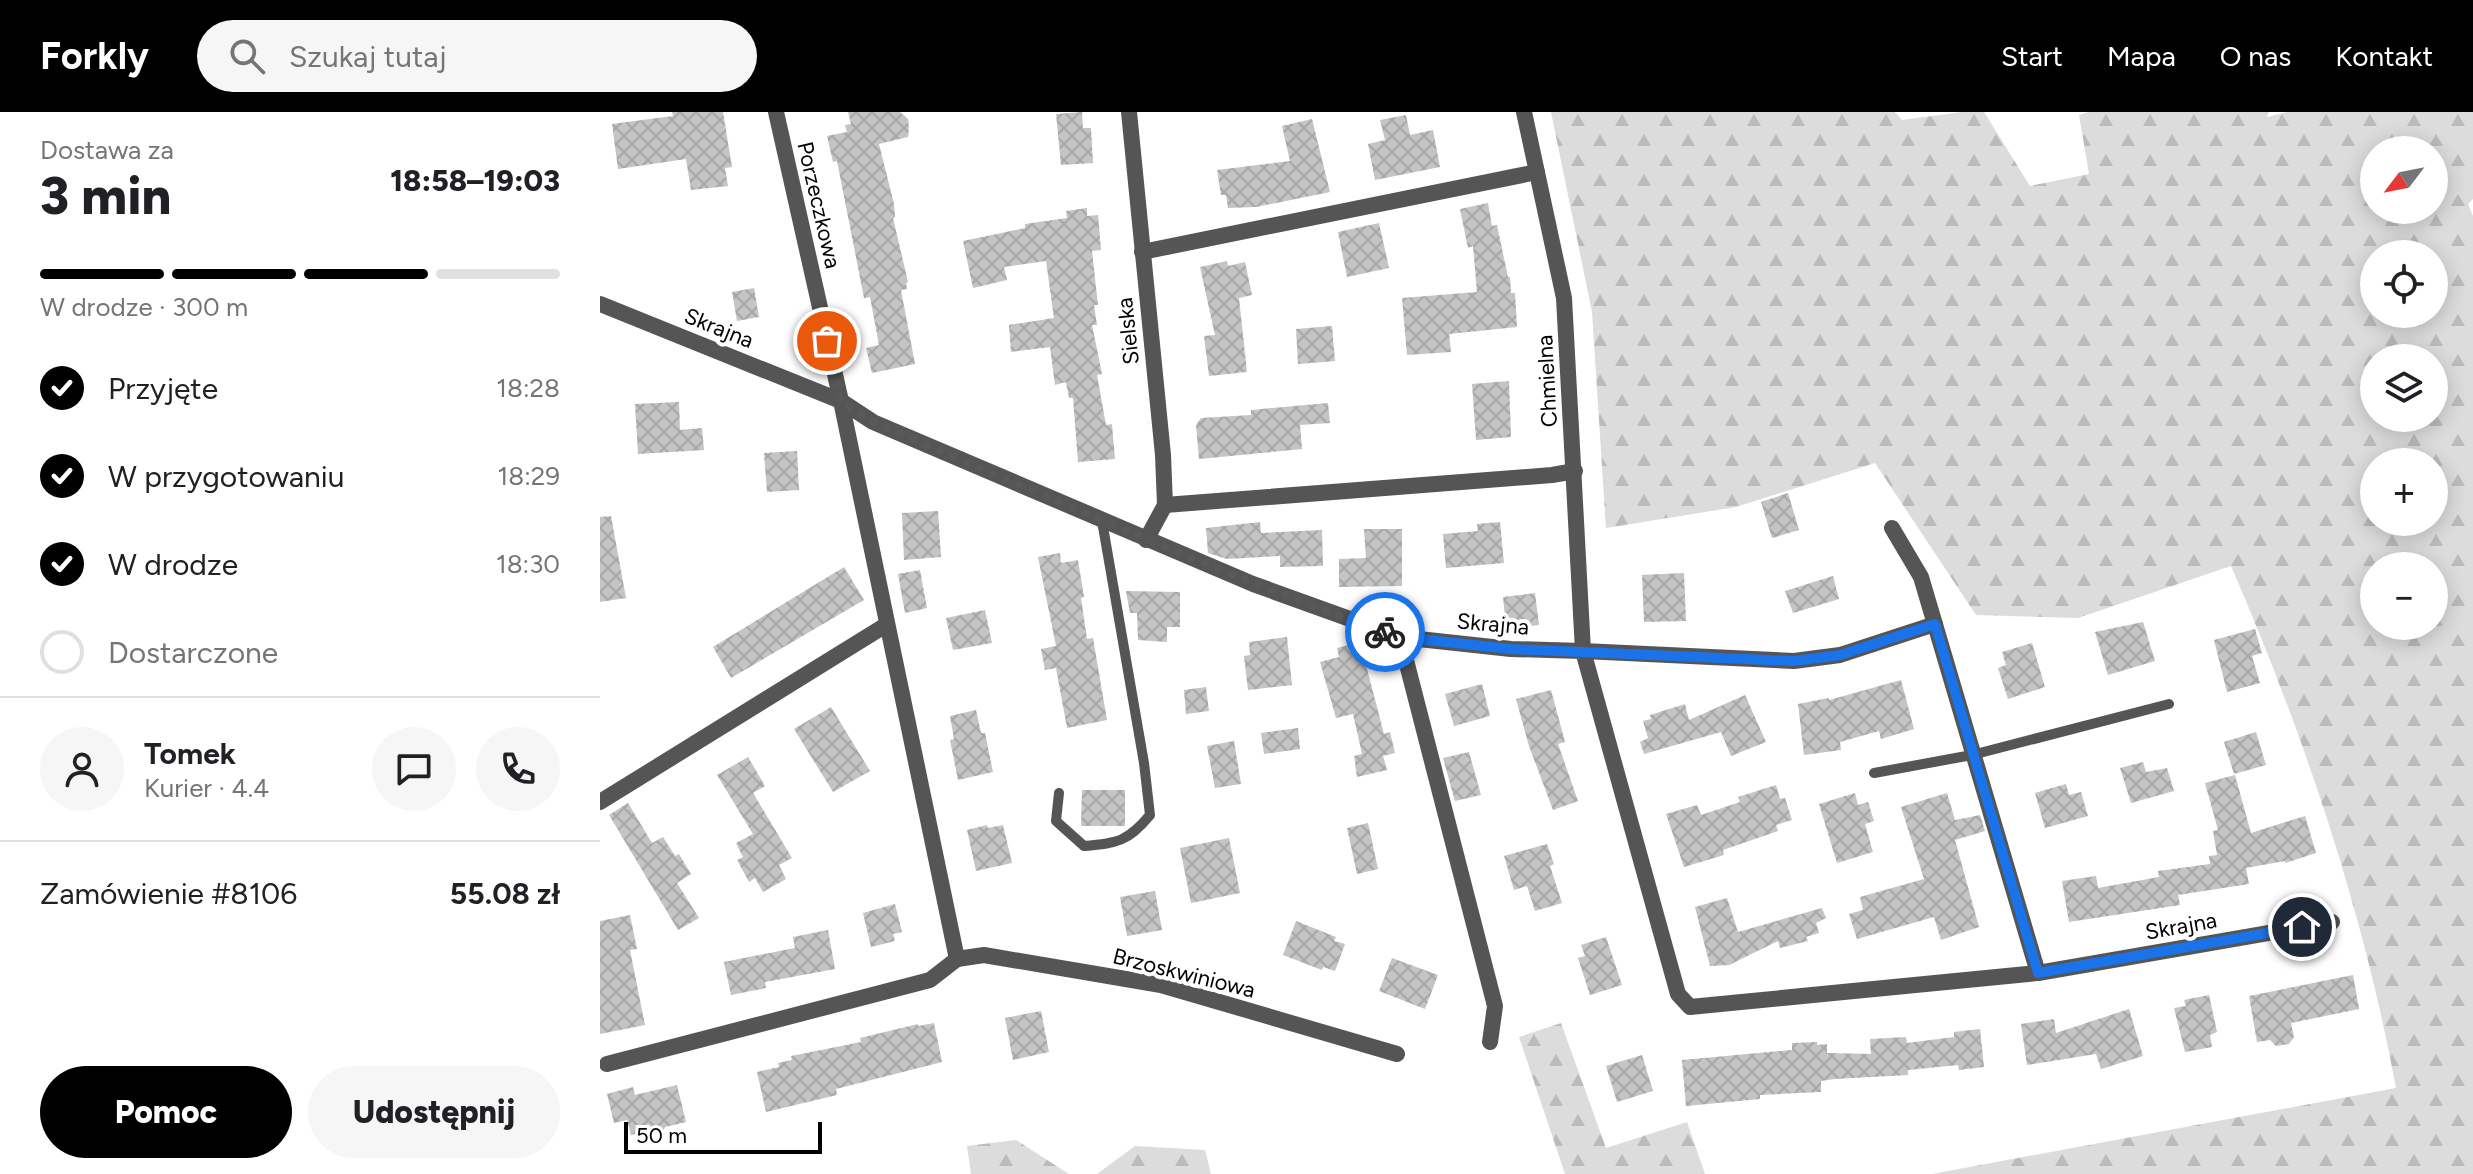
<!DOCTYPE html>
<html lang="pl">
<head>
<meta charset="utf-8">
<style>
  body { margin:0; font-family:Figtree,sans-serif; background:#f6f6f6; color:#202124; height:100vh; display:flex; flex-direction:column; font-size:30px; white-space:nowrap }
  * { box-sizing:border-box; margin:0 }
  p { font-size:26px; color:#757577 }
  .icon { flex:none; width:44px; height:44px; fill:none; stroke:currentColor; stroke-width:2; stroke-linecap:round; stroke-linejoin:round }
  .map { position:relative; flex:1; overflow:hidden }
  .sheet { display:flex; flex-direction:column; background:#fff; width:600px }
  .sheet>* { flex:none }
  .needle { width:52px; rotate:238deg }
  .tools { position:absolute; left:1760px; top:24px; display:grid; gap:16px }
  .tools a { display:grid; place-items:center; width:88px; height:88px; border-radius:50%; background:#fff; box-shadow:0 4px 20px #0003; font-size:40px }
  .scale { position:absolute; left:24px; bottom:20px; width:198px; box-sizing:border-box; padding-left:8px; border:4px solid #000; border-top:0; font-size:22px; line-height:28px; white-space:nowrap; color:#000; -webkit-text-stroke:6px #fff; paint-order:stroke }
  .pin { position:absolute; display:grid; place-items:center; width:68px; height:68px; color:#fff; margin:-34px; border:4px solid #fff; border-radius:50%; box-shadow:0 2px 8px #0007 }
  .courier { position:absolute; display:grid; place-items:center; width:80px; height:80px; margin:-40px; border:6px solid #1a73e8; border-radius:50%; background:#fff; color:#222; box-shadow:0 2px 10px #0007 }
  .headline em { font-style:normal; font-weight:800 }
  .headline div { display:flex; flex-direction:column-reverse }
  .headline { display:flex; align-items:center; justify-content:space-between; height:136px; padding:0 40px }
  h1 { font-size:52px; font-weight:800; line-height:60px }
  .bar { display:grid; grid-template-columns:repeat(4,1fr); gap:12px 8px; align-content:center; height:96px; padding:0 40px }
  .bar i { height:10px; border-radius:6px; background:#e0e0e0 }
  .bar .current { background:#000 }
  .bar p { grid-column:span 4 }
  .line { display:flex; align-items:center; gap:20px; padding:0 40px; border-top:2px solid #e0e0e0 }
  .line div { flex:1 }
  .round { display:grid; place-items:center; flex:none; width:84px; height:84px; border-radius:42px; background:#f6f6f6 }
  ol { padding:0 40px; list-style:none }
  li { display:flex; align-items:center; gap:24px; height:88px }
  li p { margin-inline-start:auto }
  li .icon { padding:8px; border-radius:50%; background:#000; color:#fff; stroke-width:4 }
  li:last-child { color:#757577 }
  li i { width:44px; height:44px; border:4px solid #e0e0e0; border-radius:50% }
  .cta { display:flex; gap:16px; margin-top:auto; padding:16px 40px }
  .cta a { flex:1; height:92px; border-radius:48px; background:#000; color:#fff; font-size:32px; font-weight:800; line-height:92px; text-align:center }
  .cta a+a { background:#f6f6f6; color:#202124 }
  header { display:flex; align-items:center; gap:48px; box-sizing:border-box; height:112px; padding:0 40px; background:#000; color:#fff }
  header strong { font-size:38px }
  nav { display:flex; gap:44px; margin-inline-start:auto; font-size:28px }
  .search { width:560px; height:72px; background:#f6f6f6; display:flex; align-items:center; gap:20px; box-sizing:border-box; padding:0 28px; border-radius:44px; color:#757577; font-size:30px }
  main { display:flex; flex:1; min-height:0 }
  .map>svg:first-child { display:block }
  .forest { fill:url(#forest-firs); fill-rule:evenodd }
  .building { fill:url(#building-cross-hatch) }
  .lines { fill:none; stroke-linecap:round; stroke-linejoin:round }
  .lane { stroke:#555; stroke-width:10 }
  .street { stroke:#555; stroke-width:16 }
  .done { stroke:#595959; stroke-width:8; stroke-dasharray:0 14.4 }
  .route { stroke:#1a73e8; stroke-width:10 }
  .labels { text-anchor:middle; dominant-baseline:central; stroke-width:8; stroke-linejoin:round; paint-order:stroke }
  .street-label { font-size:22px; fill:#000; stroke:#fff }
</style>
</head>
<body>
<header>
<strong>Forkly</strong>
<div class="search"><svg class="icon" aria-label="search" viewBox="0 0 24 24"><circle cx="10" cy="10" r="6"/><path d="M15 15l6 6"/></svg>Szukaj tutaj</div>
<nav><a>Start</a><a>Mapa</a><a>O nas</a><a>Kontakt</a></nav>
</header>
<main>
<section class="sheet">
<div class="headline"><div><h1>3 min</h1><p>Dostawa za</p></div><em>18:58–19:03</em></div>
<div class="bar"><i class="current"></i><i class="current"></i><i class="current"></i><i></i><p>W drodze · 300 m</p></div>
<ol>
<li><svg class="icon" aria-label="check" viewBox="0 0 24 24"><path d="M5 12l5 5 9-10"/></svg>Przyjęte<p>18:28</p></li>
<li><svg class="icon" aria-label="check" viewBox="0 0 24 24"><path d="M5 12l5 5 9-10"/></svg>W przygotowaniu<p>18:29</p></li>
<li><svg class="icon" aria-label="check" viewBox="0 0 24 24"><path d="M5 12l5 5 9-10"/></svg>W drodze<p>18:30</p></li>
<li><i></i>Dostarczone</li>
</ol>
<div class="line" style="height:144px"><a class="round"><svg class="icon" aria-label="person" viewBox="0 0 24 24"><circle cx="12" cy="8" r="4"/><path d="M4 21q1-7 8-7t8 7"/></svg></a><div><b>Tomek</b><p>Kurier · 4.4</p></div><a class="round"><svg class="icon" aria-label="chat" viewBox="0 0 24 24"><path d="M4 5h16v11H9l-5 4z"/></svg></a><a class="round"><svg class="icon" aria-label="phone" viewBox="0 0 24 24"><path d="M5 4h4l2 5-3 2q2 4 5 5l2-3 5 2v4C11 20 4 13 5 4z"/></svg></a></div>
<div class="line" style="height:104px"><div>Zamówienie #8106</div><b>55.08 zł</b></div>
<div class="cta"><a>Pomoc</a><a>Udostępnij</a></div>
</section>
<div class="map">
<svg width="1873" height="1062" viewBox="0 0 1873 1062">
  <defs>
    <pattern id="forest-firs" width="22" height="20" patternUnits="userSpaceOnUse" patternTransform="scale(2)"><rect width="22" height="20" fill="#dcdcdc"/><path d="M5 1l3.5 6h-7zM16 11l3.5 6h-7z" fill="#bbb"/></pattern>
    <pattern id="building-cross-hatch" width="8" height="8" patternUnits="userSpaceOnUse" patternTransform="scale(2)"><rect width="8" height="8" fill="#c4c4c4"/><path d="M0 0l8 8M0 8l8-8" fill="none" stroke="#a7a7a7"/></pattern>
  </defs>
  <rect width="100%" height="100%" fill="#fff"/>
  <g class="forest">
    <path d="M951,0H1295L1302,8L1362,0H1384L1430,74L1489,62L1479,3L1489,0H1669L1667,5L1687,0H1873V87L1868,92L1873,104V1062H1332L1796,976C1763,797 1703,620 1631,454L1478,506L1376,503L1275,351L1136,395L1006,416L992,200ZM1774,38H1834V98H1774ZM1774,142H1834V202H1774ZM1834,246V306H1774V246ZM1774,350H1834V410H1774ZM1774,454H1834V514H1774Z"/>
    <path d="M961,911L1006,1036L1087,1010L1105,1062H965L919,925Z"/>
    <path d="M416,1028L469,1062H371L367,1034Z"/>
    <path d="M535,1034L605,1038L611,1062H497Z"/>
  </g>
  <g class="building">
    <path d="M72,0H123L132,55L125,56L128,74L91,78L86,47L18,57L12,12L73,4Z"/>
    <path d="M248,0H300L308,7L309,15L308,25L279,32L294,92L295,105L293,106L308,170L306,171L307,177L301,178L315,252L272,261L266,236L279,233L270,185L264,186L237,49L233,50L227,24L247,20L245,13L251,12Z"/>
    <path d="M482,0L483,16H491L493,51L461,53L456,2Z"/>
    <path d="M806,3L810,23L833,18L840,55L775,68L768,32L785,28L780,8Z"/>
    <path d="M712,7L730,80L656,95L628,96L626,83H621L617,58L690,49L682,14Z"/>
    <path d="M888,91L892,114L897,113L908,165H910L911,181H915L917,215L849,222L851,240L807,243L802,186L877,180L873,134L868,136L860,97Z"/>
    <path d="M487,96V104L498,103L501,138L492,139L498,193H494L497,213H492L502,262L497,263L506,313L512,312L515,347L478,350L473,286H469L466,270L455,273L450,235L411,240L409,213L454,206L446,149L404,155L407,168L373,176L363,129L425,116V112L467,106L466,99Z"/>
    <path d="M779,111L789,156L747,165L738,120Z"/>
    <path d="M627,149L628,154L645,150L652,183L639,186L647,260L609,264L604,224L615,223L600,155Z"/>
    <path d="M154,176L159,205L137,209L132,180Z"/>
    <path d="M732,214L735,249L698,252L696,217Z"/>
    <path d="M909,269L911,325L876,328L872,272Z"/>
    <path d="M79,290L80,318L102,316L104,338L38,342L35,292Z"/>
    <path d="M728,291L730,311L700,313L702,337L599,347L596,313L601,306L651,303V298Z"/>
    <path d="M197,339L199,378L167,380L164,341Z"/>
    <path d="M1188,381L1199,418L1172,426L1161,390Z"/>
    <path d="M338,399L341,445L304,448L302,401Z"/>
    <path d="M11,404L26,486L0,490V405Z"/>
    <path d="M660,410L661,421L722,418L723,454L680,455V444L627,447L608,441L606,416Z"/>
    <path d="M900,410L904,451L846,456L843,422L878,419L877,412Z"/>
    <path d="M764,417H802V474L739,475V447L766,446Z"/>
    <path d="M460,441L461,451L478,448L484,485L481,486L487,527L493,526L507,608L467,616L456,556L445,558L441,537L456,534L438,445Z"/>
    <path d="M244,455L264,488L131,566L113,535Z"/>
    <path d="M320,458L327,496L305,501L298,462Z"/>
    <path d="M1084,461L1086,509L1044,510L1042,463Z"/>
    <path d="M1233,464L1239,487L1193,501L1185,479Z"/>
    <path d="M526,479L580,480V515H567V530L538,528L537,501H530Z"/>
    <path d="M935,481L939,513L906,517L903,485Z"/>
    <path d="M385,498L392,531L353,538L346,506Z"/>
    <path d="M1543,510L1555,549L1508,563L1495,520Z"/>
    <path d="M1655,517L1662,541L1652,544L1660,571L1627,580L1614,528Z"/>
    <path d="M687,525L692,573L648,578L644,544L650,543L649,530Z"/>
    <path d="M760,530L784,622L790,620L795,641L783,644L787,658L757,665L754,644L762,642L753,602L736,606L720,550L739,545L737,536Z"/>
    <path d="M1432,531L1445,575L1408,587L1398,556L1406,553L1402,540Z"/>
    <path d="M1301,568L1314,617L1281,627L1279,619L1240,630L1241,638L1204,643L1198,592L1229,586V588Z"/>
    <path d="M882,572L890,604L854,614L845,582Z"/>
    <path d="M606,575L609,599L586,602L584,578Z"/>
    <path d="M951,578L965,630L958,632L978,689L953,698L929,634L916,587Z"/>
    <path d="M1145,583L1166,630L1131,644L1121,620L1044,642L1040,630L1048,626L1043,609L1051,607L1050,603L1085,592L1089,608Z"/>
    <path d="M231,595L270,659L233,680L194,617Z"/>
    <path d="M376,598L381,621H385L393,660L358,668L350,628L354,627L350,604Z"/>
    <path d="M698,616L700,637L664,642L661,621Z"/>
    <path d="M1656,620L1666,653L1634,662L1624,630Z"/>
    <path d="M634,629L641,672L615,676L607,634Z"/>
    <path d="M869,640L881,683L855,689L843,646Z"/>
    <path d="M148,645L165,674L153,681L192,746L179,753L186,767L163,780L155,766L149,770L137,748L143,745L136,731L153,722L117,663Z"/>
    <path d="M1543,650L1546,660L1567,656L1574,679L1531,691L1520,656Z"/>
    <path d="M1635,663L1651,721L1705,704L1716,741L1685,751V749L1646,756L1649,772L1578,783L1580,793L1469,810L1462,769L1496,764L1498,776L1559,765L1558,759L1610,752L1609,744L1617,743L1613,719L1618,718L1605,671Z"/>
    <path d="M1466,672L1469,683L1481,680L1488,704L1445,716L1435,681Z"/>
    <path d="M1176,673L1180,687L1185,686L1192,708L1176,713L1178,719L1123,738L1124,743L1084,755L1066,702L1097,693L1101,703L1140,690L1138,685Z"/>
    <path d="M482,678H525V714H481Z"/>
    <path d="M1255,681L1258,693L1268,690L1274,709L1265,712L1273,740L1237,751L1219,692Z"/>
    <path d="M1347,681L1355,708L1380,703L1385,719L1355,728L1379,815L1341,828L1334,805L1257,827L1249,802L1263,798L1260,785L1324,767L1301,695Z"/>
    <path d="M28,691L52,731L63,725L75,744L79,742L91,762L77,771L99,806L78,818L9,703Z"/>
    <path d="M768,711L778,757L757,762L747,716Z"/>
    <path d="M387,713L388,716L403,713L412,751L376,759L367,718Z"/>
    <path d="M629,726L640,781L591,791L580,736Z"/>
    <path d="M947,732L954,752L950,754L962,791L935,799L927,774L914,778L904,744Z"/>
    <path d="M555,779L562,818L527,824L520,785Z"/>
    <path d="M1127,786L1138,820L1222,796L1226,806L1216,811L1219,821L1206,825L1208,829L1180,836L1178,829L1129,853L1110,854L1095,795Z"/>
    <path d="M295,792L302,820L293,822L295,829L271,835L263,801Z"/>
    <path d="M30,803L37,837L30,838L45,913L0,922V809Z"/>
    <path d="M696,809L736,825L734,829L745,832L735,859L723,855L722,858L683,843Z"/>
    <path d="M228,818L235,857L165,870L166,876L131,883L124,850L195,836L193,825Z"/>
    <path d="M1006,825L1022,873L990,883L978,846L985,844L981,833Z"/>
    <path d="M792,846L838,863L825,897L779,879Z"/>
    <path d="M1753,863L1759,897L1691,911L1694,925L1689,932L1676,934L1670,928L1657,930L1649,884Z"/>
    <path d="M1609,883L1617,920L1610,923L1612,935L1585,940L1574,896L1586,894L1584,888Z"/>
    <path d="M1529,897L1543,944L1501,957L1496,942L1427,953L1421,912L1454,907L1456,921Z"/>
    <path d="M441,899L449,940L413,948L405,906Z"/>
    <path d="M334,911L342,950L236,977L237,983L166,1000L157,960L179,955L178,951L192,948L191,944L261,930L260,926L318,912V914Z"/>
    <path d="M1380,917L1384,955L1359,958L1358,953L1308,958V963L1235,967L1221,969V980L1160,983V987L1086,994L1082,948L1192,938V931L1217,930V933L1227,932V941L1271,942L1270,927L1306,925L1307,931L1354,925V920Z"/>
    <path d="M1042,943L1053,979L1017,990L1006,954Z"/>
    <path d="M77,973L86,1010L65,1015L63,1019L53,1021L49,1019L31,1023L27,1008L14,1011L7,982L33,975L35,983Z"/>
  </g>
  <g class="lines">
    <g class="lane">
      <path d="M1274,661L1372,643L1569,592"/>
      <path d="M459,681L456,709L484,734C517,731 528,730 550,703L544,651L502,409"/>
    </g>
    <g class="street">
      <path d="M176,0L241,289L357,847L384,843L561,873L797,942"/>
      <path d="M529,0L563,343L565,393L546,428"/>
      <path d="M924,0L964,186L983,539L1194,549L1240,543L1335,512"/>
      <path d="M542,140L937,60"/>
      <path d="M0,192L241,289L273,310L653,472L800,525L911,537L983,539L1078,882L1090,895L1438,861L1732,810"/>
      <path d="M565,393L952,363L975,359"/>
      <path d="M1292,416L1321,465L1438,861"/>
      <path d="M800,525L895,894L890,930"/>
      <path d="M0,690L286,513"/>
      <path d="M7,952L330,868L357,847"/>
    </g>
  </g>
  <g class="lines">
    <path class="done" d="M227,229L241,289L273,310C443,383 611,458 785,520"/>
    <path class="route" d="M785,520L800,525L911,537L1194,549L1240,543L1335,512L1438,861L1702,815"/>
  </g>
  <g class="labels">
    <g class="street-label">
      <text transform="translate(219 93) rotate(77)">Porzeczkowa</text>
      <text transform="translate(119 216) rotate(22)">Skrajna</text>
      <text transform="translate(528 219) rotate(-96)">Sielska</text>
      <text transform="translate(947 269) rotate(-93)">Chmielna</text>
      <text transform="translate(893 512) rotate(5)">Skrajna</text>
      <text transform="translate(1581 814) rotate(-10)">Skrajna</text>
      <text transform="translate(584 861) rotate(14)">Brzoskwiniowa</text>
    </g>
  </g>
</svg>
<div class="tools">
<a><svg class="needle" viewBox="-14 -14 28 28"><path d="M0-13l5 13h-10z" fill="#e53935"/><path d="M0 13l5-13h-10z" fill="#757577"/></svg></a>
<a><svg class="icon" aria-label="locate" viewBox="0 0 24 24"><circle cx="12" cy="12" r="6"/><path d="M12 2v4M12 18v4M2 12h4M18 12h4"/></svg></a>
<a><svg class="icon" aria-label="layers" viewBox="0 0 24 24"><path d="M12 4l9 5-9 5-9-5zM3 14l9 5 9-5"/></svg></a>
<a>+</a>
<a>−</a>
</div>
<div class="scale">50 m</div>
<div class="pin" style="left:227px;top:229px;background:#ea580c"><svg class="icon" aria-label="bag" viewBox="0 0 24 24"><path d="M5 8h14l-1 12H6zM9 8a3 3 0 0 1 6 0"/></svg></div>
<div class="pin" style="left:1702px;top:815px;background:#1f2937"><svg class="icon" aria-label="home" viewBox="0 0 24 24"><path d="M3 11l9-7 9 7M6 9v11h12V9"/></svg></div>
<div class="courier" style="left:785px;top:520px"><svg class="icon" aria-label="bike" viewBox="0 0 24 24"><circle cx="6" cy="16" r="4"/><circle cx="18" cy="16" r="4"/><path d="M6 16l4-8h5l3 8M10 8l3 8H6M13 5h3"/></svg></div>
</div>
</main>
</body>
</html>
